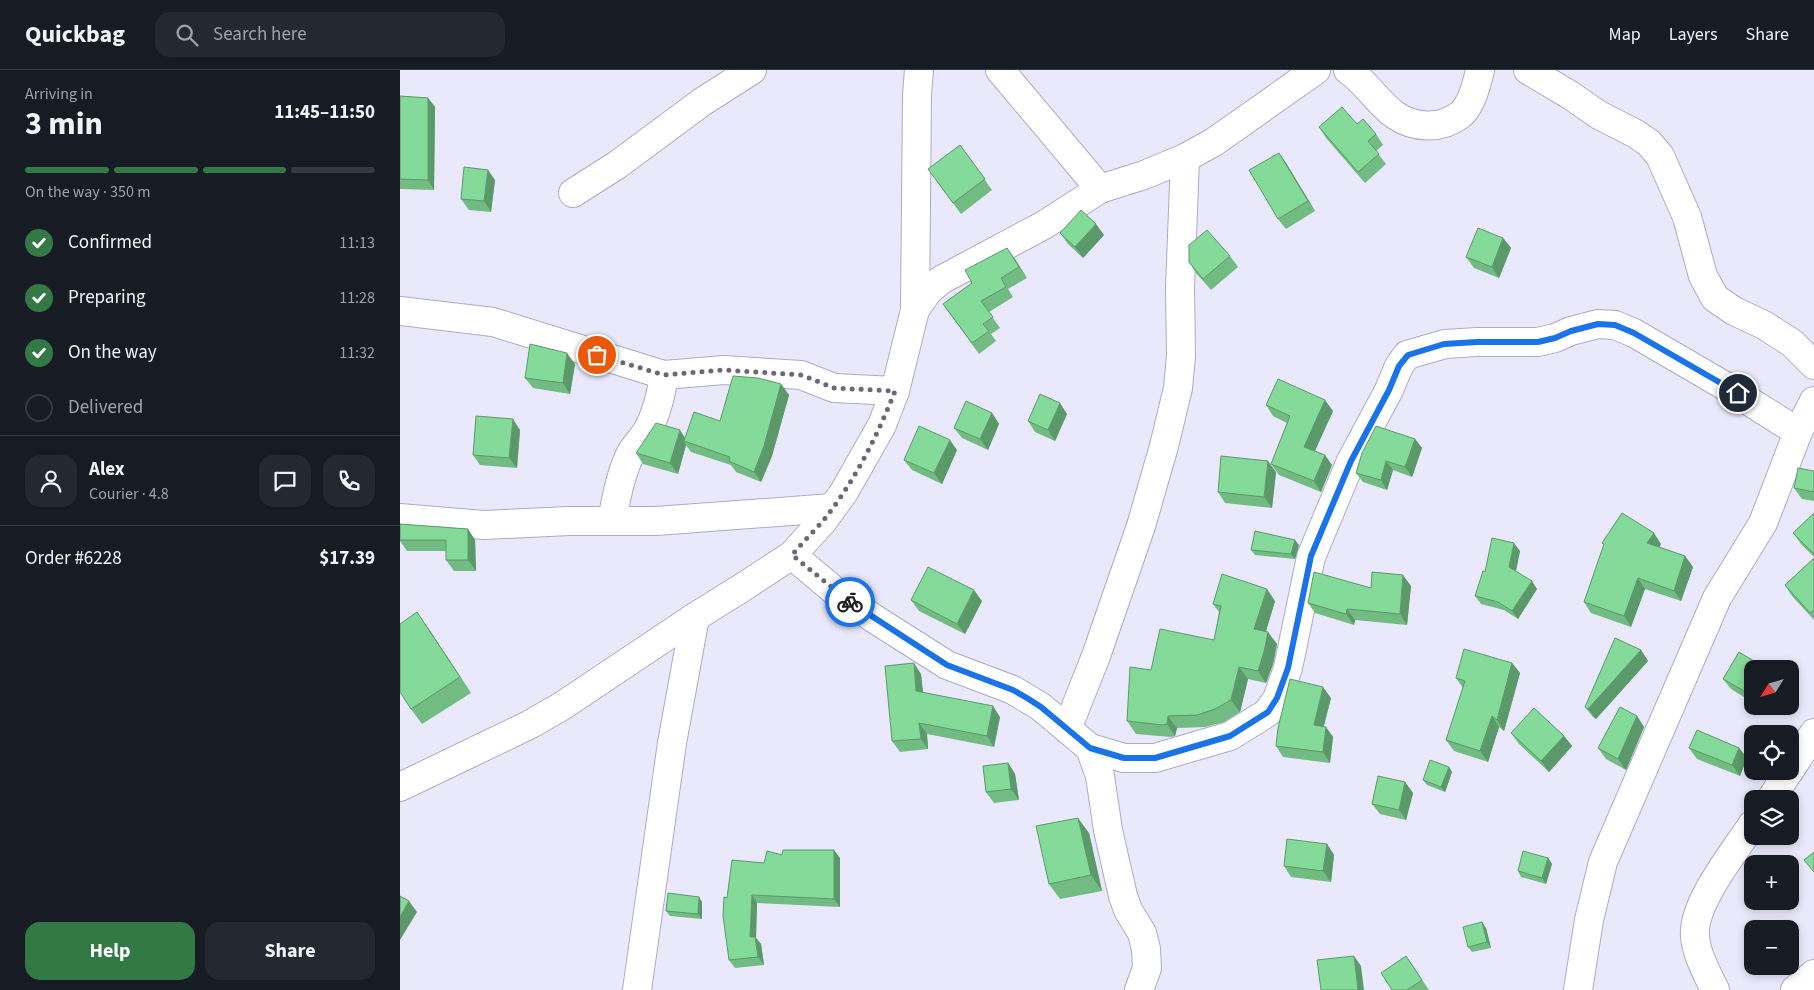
<!DOCTYPE html>
<html lang="en">
<head>
<meta charset="utf-8">
<style>
  body { margin:0; font-family:"Source Sans 3",sans-serif; background:#242831; color:#f1f3f6; height:100vh; display:flex; flex-direction:column; font-size:19px; white-space:nowrap }
  * { box-sizing:border-box; margin:0 }
  p { font-size:16px; color:#9ea1a6 }
  .icon { flex:none; width:28px; height:28px; fill:none; stroke:currentColor; stroke-width:2; stroke-linecap:round; stroke-linejoin:round }
  .map { position:relative; flex:1; overflow:hidden }
  .drawer { display:flex; flex-direction:column; background:#171b24; width:400px }
  .drawer>* { flex:none }
  .needle { width:32px; rotate:233deg }
  .tools { position:absolute; left:1344px; top:590px; display:grid; gap:10px }
  .tools a { display:grid; place-items:center; width:55px; height:55px; border-radius:10px; background:#171b24; box-shadow:0 2px 8px #0003; font-size:25px }
  .pin { position:absolute; display:grid; place-items:center; width:42px; height:42px; color:#fff; margin:-21px; border:2px solid #fff; border-radius:50%; box-shadow:0 1px 5px #0007 }
  .courier { position:absolute; display:grid; place-items:center; width:50px; height:50px; margin:-25px; border:4px solid #1a73e8; border-radius:50%; background:#fff; color:#222; box-shadow:0 1px 6px #0007 }
  .summary em { font-style:normal; font-weight:700 }
  .summary div { display:flex; flex-direction:column-reverse }
  .summary { display:flex; align-items:center; justify-content:space-between; height:85px; padding:0 25px }
  h1 { font-size:32px; font-weight:700; line-height:38px }
  .bar { display:grid; grid-template-columns:repeat(4,1fr); gap:8px 5px; align-content:center; height:60px; padding:0 25px }
  .bar i { height:6px; border-radius:4px; background:#363941 }
  .bar .active { background:#327946 }
  .bar p { grid-column:span 4 }
  .line { display:flex; align-items:center; gap:12px; padding:0 25px; border-top:1px solid #363941 }
  .line div { flex:1 }
  .round { display:grid; place-items:center; flex:none; width:52px; height:52px; border-radius:15px; background:#242831 }
  ol { padding:0 25px; list-style:none }
  li { display:flex; align-items:center; gap:15px; height:55px }
  li p { margin-inline-start:auto }
  li .icon { padding:5px; border-radius:50%; background:#327946; color:#fff; stroke-width:4 }
  li:last-child { color:#9ea1a6 }
  li i { width:28px; height:28px; border:2px solid #363941; border-radius:50% }
  .button { display:flex; gap:10px; margin-top:auto; padding:10px 25px }
  .button a { flex:1; height:58px; border-radius:15px; background:#327946; color:#fff; font-size:20px; font-weight:700; line-height:58px; text-align:center }
  .button a+a { background:#242831; color:#f1f3f6 }
  header { display:flex; align-items:center; gap:30px; box-sizing:border-box; height:70px; padding:0 25px; background:#171b24; border-bottom:1px solid #363941 }
  header strong { font-size:24px }
  nav { display:flex; gap:28px; margin-inline-start:auto; font-size:18px }
  .search { width:350px; height:45px; background:#242831; display:flex; align-items:center; gap:12px; box-sizing:border-box; padding:0 18px; border-radius:15px; color:#9ea1a6; font-size:19px }
  main { display:flex; flex:1; min-height:0 }
  .map>svg:first-child { display:block }
  .lines { fill:none; stroke-linecap:round; stroke-linejoin:round }
  .minor-casing { stroke:#adaac8; stroke-width:30 }
  .minor { stroke:#fff; stroke-width:28 }
  .wall { fill:#72bb83 }
  .shaded-wall { fill:#5c996a }
  .building { fill:#84da98; stroke:#5c996a }
  .done { stroke:#696876; stroke-width:5; stroke-dasharray:0 9 }
  .route { stroke:#1a73e8; stroke-width:6 }
</style>
</head>
<body>
<header>
<strong>Quickbag</strong>
<div class="search"><svg class="icon" aria-label="search" viewBox="0 0 24 24"><circle cx="10" cy="10" r="6"/><path d="M15 15l6 6"/></svg>Search here</div>
<nav><a>Map</a><a>Layers</a><a>Share</a></nav>
</header>
<main>
<section class="drawer">
<div class="summary"><div><h1>3 min</h1><p>Arriving in</p></div><em>11:45–11:50</em></div>
<div class="bar"><i class="active"></i><i class="active"></i><i class="active"></i><i></i><p>On the way · 350 m</p></div>
<ol>
<li><svg class="icon" aria-label="check" viewBox="0 0 24 24"><path d="M5 12l5 5 9-10"/></svg>Confirmed<p>11:13</p></li>
<li><svg class="icon" aria-label="check" viewBox="0 0 24 24"><path d="M5 12l5 5 9-10"/></svg>Preparing<p>11:28</p></li>
<li><svg class="icon" aria-label="check" viewBox="0 0 24 24"><path d="M5 12l5 5 9-10"/></svg>On the way<p>11:32</p></li>
<li><i></i>Delivered</li>
</ol>
<div class="line" style="height:90px"><a class="round"><svg class="icon" aria-label="person" viewBox="0 0 24 24"><circle cx="12" cy="8" r="4"/><path d="M4 21q1-7 8-7t8 7"/></svg></a><div><b>Alex</b><p>Courier · 4.8</p></div><a class="round"><svg class="icon" aria-label="chat" viewBox="0 0 24 24"><path d="M4 5h16v11H9l-5 4z"/></svg></a><a class="round"><svg class="icon" aria-label="phone" viewBox="0 0 24 24"><path d="M5 4h4l2 5-3 2q2 4 5 5l2-3 5 2v4C11 20 4 13 5 4z"/></svg></a></div>
<div class="line" style="height:65px"><div>Order #6228</div><b>$17.39</b></div>
<div class="button"><a>Help</a><a>Share</a></div>
</section>
<div class="map">
<svg width="1414" height="920" viewBox="0 0 1414 920">
  <rect width="100%" height="100%" fill="#eae9fb"/>
  <g class="lines">
    <defs>
      <g id="minor">
        <path d="M600,0L700,119"/>
        <path d="M948,0C966,12 977,32 995,45C1014,58 1040,60 1060,45C1071,36 1077,14 1080,0"/>
        <path d="M1128,0L1170,25L1199,45L1236,64L1249,73L1260,86L1287,147L1303,206L1315,228L1334,241L1364,255L1392,273L1414,295"/>
        <path d="M173,123L217,95L302,32L352,0"/>
        <path d="M515,240L528,221L541,210L644,155L700,119L744,105L785,88L814,72L916,0"/>
        <path d="M0,241L93,252L264,305L324,300L401,305L434,318L495,321"/>
        <path d="M0,448L84,455L169,451H256L432,438"/>
        <path d="M212,451C216,429 220,407 229,387C233,377 242,370 247,361C257,344 261,325 264,305"/>
        <path d="M392,485L436,522L473,548L547,595L613,620L641,637L690,678L700,706L708,760L723,826L728,840L742,863L746,879L747,898L739,920"/>
        <path d="M667,659L696,586L741,456L764,376L778,318L781,286L780,218L785,88"/>
        <path d="M690,678L724,688H755L830,666L867,643L877,629L888,598L911,487L951,391L989,320L999,296L1007,285L1045,274L1077,272H1138L1155,268L1171,261L1198,254L1215,255L1234,263L1325,316L1398,362"/>
        <path d="M1390,700L1414,663"/>
        <path d="M0,717L129,655L162,636L295,547L340,519L392,485L423,451L444,422L482,355L495,321L515,240L517,25L519,0"/>
        <path d="M1371,729L1389,701"/>
        <path d="M237,920L272,673L295,547"/>
        <path d="M1178,920L1189,850L1203,792L1317,528L1363,453L1398,362L1414,331"/>
        <path d="M1315,920C1307,903 1296,884 1295,866C1292,834 1335,781 1352,755"/>
        <path d="M1395,920L1414,904"/>
      </g>
    </defs>
    <use href="#minor" class="minor-casing"/>
    <use href="#minor" class="minor"/>
  </g>
  <g class="wall">
    <path d="M0,26L28,28L35,37L34,120L0,119Z"/>
    <path d="M957,54L976,64L983,75L976,81L986,94L965,113L926,68L919,57Z"/>
    <path d="M560,75L592,120L561,144L536,110Z"/>
    <path d="M879,83L886,93L915,141L886,159L878,149Z"/>
    <path d="M95,110L91,142L69,140L61,129Z"/>
    <path d="M660,163L704,165L683,188L668,174Z"/>
    <path d="M1103,168L1111,178L1099,208L1074,198L1066,187Z"/>
    <path d="M607,178L627,208L608,219L613,227L589,242L600,258L591,264L596,271L579,284L543,234L572,213Z"/>
    <path d="M830,186L838,197L811,220L796,203L789,192Z"/>
    <path d="M175,294L170,324L133,318L125,308Z"/>
    <path d="M381,314L389,325L372,386L361,412L336,402L331,395L291,382L286,375L278,404L243,394L236,383L285,368L320,351Z"/>
    <path d="M866,335L933,341L915,381L932,395L921,422L879,405L871,394L887,353L873,346Z"/>
    <path d="M592,343L599,354L588,380L562,368L554,358Z"/>
    <path d="M667,344L655,371L635,362L628,351Z"/>
    <path d="M120,360L117,398L80,395L73,385Z"/>
    <path d="M1015,369L1022,378L1012,407L993,400L987,420L963,412L956,403Z"/>
    <path d="M557,380L542,414L512,400L504,390Z"/>
    <path d="M1414,401V431L1402,429L1394,418Z"/>
    <path d="M876,402L872,438L825,433L818,422Z"/>
    <path d="M1414,443V487L1401,474L1393,463Z"/>
    <path d="M0,454L68,459L75,470L76,501H54L46,490V481H7L0,471Z"/>
    <path d="M1202,473L1261,474L1259,477L1285,486L1293,497L1281,531L1245,519L1231,557L1191,543L1184,532L1204,475Z"/>
    <path d="M899,475L895,489L855,485L851,480Z"/>
    <path d="M1120,481L1116,501L1137,519L1118,549L1104,540L1081,534L1075,526L1085,502Z"/>
    <path d="M1414,488V550L1392,526L1385,515Z"/>
    <path d="M1011,516L1007,555L955,550L954,555L915,543L908,533L971,518Z"/>
    <path d="M511,530L582,531L565,564L519,541Z"/>
    <path d="M875,531L866,561L877,574L873,594L866,613L848,609L840,642L824,652L805,657L777,658L775,666L771,667L736,664L727,651L751,600L814,570L819,542L813,534Z"/>
    <path d="M28,558L71,623L22,654L11,639Z"/>
    <path d="M1241,580L1248,591L1196,649L1193,647L1185,637Z"/>
    <path d="M1112,593L1120,603L1104,661L1099,657L1088,692L1054,681L1046,670L1063,618L1056,608Z"/>
    <path d="M1352,599V632L1331,619L1323,609Z"/>
    <path d="M521,604L523,623L600,647L594,677L527,664L528,679L500,682L492,671Z"/>
    <path d="M931,628L924,656L933,667L930,693L883,687L876,676Z"/>
    <path d="M1237,646L1244,657L1226,700L1206,689L1198,678Z"/>
    <path d="M1111,663L1164,666L1172,676L1149,702L1119,674Z"/>
    <path d="M1289,678H1339L1347,688L1340,706L1297,689Z"/>
    <path d="M608,693L615,704L619,730L594,733L586,722Z"/>
    <path d="M1049,697L1052,702L1045,722L1027,715L1023,710Z"/>
    <path d="M1005,712L1013,723L1006,750L980,744L972,734Z"/>
    <path d="M689,763L702,821L660,829L649,814Z"/>
    <path d="M927,774L934,785L931,812L891,807L884,796Z"/>
    <path d="M382,785L440,788V837L357,833L356,868L361,874L364,895L335,898L329,890L327,828L364,793Z"/>
    <path d="M1148,788L1152,794L1146,814L1121,807L1118,801Z"/>
    <path d="M302,832V849L270,846L266,841Z"/>
    <path d="M1086,858L1091,878L1072,882L1068,877Z"/>
    <path d="M1006,886L1029,920H992Z"/>
  </g>
  <g class="shaded-wall">
    <path d="M28,28L35,37L34,120L28,110Z"/>
    <path d="M879,83L886,93L915,141L908,131Z"/>
    <path d="M88,100L95,110L91,142L84,131Z"/>
    <path d="M696,154L704,165L683,188L675,177Z"/>
    <path d="M1103,168L1111,178L1099,208L1092,197Z"/>
    <path d="M607,178L615,189L627,208L619,197Z"/>
    <path d="M167,283L175,294L170,324L163,313Z"/>
    <path d="M381,314L389,325L372,386L361,412L354,402Z"/>
    <path d="M925,330L933,341L912,387L904,377Z"/>
    <path d="M660,333L667,344L655,371L648,360Z"/>
    <path d="M592,343L599,354L588,380L580,369Z"/>
    <path d="M113,349L120,360L117,398L109,388Z"/>
    <path d="M280,360L287,371H284L286,375L278,404L270,393Z"/>
    <path d="M1015,369L1022,378L1012,407L1005,397Z"/>
    <path d="M550,370L557,380L542,414L534,403Z"/>
    <path d="M925,385L932,395L921,422L914,411Z"/>
    <path d="M868,391L876,402L872,438L864,427Z"/>
    <path d="M986,391L993,400L987,420L981,410Z"/>
    <path d="M68,459L75,470L76,501L68,490Z"/>
    <path d="M1254,463L1261,474L1255,484L1247,473Z"/>
    <path d="M895,470L899,475L895,489L891,484Z"/>
    <path d="M1114,473L1120,481L1115,505L1109,497Z"/>
    <path d="M1285,486L1293,497L1281,531L1274,521Z"/>
    <path d="M1003,505L1011,516L1007,555L1000,544Z"/>
    <path d="M1238,508L1245,519L1231,557L1224,546Z"/>
    <path d="M1132,511L1137,519L1118,549L1112,541Z"/>
    <path d="M867,519L875,531L863,571L854,559Z"/>
    <path d="M574,520L582,531L565,564L557,554Z"/>
    <path d="M947,539L955,550L954,555L946,544Z"/>
    <path d="M17,542L28,558L71,623L60,607Z"/>
    <path d="M868,562L877,574L873,594L866,613L858,601Z"/>
    <path d="M1241,580L1248,591L1196,649L1188,639Z"/>
    <path d="M514,593L521,604L524,632L516,621Z"/>
    <path d="M1112,593L1120,603L1104,661L1097,650Z"/>
    <path d="M839,597L848,609L840,642L831,630Z"/>
    <path d="M1352,611V631L1346,622Z"/>
    <path d="M923,617L931,628L921,666L914,655Z"/>
    <path d="M593,636L600,647L594,677L587,666Z"/>
    <path d="M768,646L777,658L775,666L767,654Z"/>
    <path d="M1092,646L1099,657L1088,692L1080,681Z"/>
    <path d="M1237,646L1244,657L1226,700L1218,689Z"/>
    <path d="M519,653L527,664L528,679L521,669Z"/>
    <path d="M926,657L933,667L930,693L923,682Z"/>
    <path d="M1164,666L1172,676L1149,702L1141,691Z"/>
    <path d="M1339,678L1347,688L1340,706L1332,695Z"/>
    <path d="M608,693L615,704L619,730L611,719Z"/>
    <path d="M1049,697L1052,702L1045,722L1041,717Z"/>
    <path d="M1005,712L1013,723L1006,750L999,740Z"/>
    <path d="M678,748L689,763L702,821L691,805Z"/>
    <path d="M927,774L934,785L931,812L923,801Z"/>
    <path d="M434,780L440,788V837L434,829Z"/>
    <path d="M1148,788L1152,794L1146,814L1142,808Z"/>
    <path d="M352,825L357,833L356,868L361,874L364,895L358,887L350,867Z"/>
    <path d="M299,827L302,832V849L298,844Z"/>
    <path d="M9,831L17,842L0,870V847Z"/>
    <path d="M1082,852L1086,858L1091,878L1087,872Z"/>
    <path d="M954,886L961,896L964,920H958Z"/>
  </g>
  <g class="building">
    <path d="M0,26L28,28V110L0,109Z"/>
    <path d="M942,37L957,54L963,49L976,64L968,71L979,84L958,102L919,57Z"/>
    <path d="M560,75L585,109L553,133L528,99Z"/>
    <path d="M879,83L908,131L878,149L849,100Z"/>
    <path d="M64,97L88,100L84,131L61,129Z"/>
    <path d="M681,140L696,154L675,177L660,163Z"/>
    <path d="M1078,158L1103,168L1092,197L1066,187Z"/>
    <path d="M807,160L830,186L803,209L789,192V175Z"/>
    <path d="M607,178L619,197L601,208L606,217L581,231L593,247L583,254L589,261L572,273L543,234L572,213L565,200Z"/>
    <path d="M130,274L167,283L163,313L125,308Z"/>
    <path d="M333,306L358,308L381,314L364,376L354,402L329,391L330,387L284,371L294,342L320,351Z"/>
    <path d="M878,309L925,330L904,377L925,385L914,411L871,394L890,346L866,335Z"/>
    <path d="M640,324L660,333L648,360L628,351Z"/>
    <path d="M566,331L592,343L580,369L554,358Z"/>
    <path d="M76,346L113,349L109,388L73,385Z"/>
    <path d="M256,353L280,360L270,393L236,383Z"/>
    <path d="M519,356L550,370L534,403L504,390Z"/>
    <path d="M976,356L1015,369L1005,397L986,391L981,410L956,403L962,383Z"/>
    <path d="M821,386L868,391L864,427L818,422Z"/>
    <path d="M1398,398L1414,401V422L1394,418Z"/>
    <path d="M1222,443L1254,463L1247,473L1285,486L1274,521L1238,508L1224,546L1184,532L1204,474L1202,473Z"/>
    <path d="M1414,443V484L1393,463Z"/>
    <path d="M0,454L68,459V490H46V470H0Z"/>
    <path d="M855,461L895,470L891,484L851,480Z"/>
    <path d="M1092,468L1114,473L1109,497L1132,511L1112,541L1098,532L1075,526L1083,501L1085,502Z"/>
    <path d="M1414,488V540L1410,543L1385,515Z"/>
    <path d="M528,497L574,520L557,554L511,530Z"/>
    <path d="M914,502L971,518L972,502L1003,505L1000,544L947,539L946,544L908,533Z"/>
    <path d="M822,504L867,519L854,559L868,562L864,582L858,601L839,597L831,630L815,639L797,645L768,646L767,654L763,655L727,651L730,597L751,600L760,559L814,570L821,536L813,534Z"/>
    <path d="M17,542L60,607L11,639L0,622V554Z"/>
    <path d="M1215,568L1241,580L1188,639L1185,637Z"/>
    <path d="M1064,579L1112,593L1097,650L1092,646L1080,681L1046,670L1065,611L1056,608Z"/>
    <path d="M1339,582L1362,596L1360,599H1352V611L1346,622L1323,609Z"/>
    <path d="M514,593L516,621L593,636L587,666L519,653L521,669L492,671L485,596Z"/>
    <path d="M890,609L923,617L914,655L926,657L923,682L876,676L878,658Z"/>
    <path d="M1220,637L1237,646L1218,689L1198,678Z"/>
    <path d="M1134,638L1164,666L1141,691L1111,663Z"/>
    <path d="M1297,660L1339,678L1332,695L1289,678Z"/>
    <path d="M1030,690L1049,697L1041,717L1023,710Z"/>
    <path d="M608,693L611,719L586,722L583,696Z"/>
    <path d="M978,706L1005,712L999,740L972,734Z"/>
    <path d="M678,748L691,805L649,814L636,756Z"/>
    <path d="M887,769L927,774L923,801L884,796Z"/>
    <path d="M383,780H434V829L352,825L350,867H355L358,887L329,890L323,846L324,827L327,828L332,790L364,793L367,781L382,785Z"/>
    <path d="M1123,781L1148,788L1142,808L1118,801Z"/>
    <path d="M1414,782V802L1404,790Z"/>
    <path d="M268,823L299,827L298,844L266,841Z"/>
    <path d="M0,826L9,831L0,847Z"/>
    <path d="M1082,852L1087,872L1068,877L1063,857Z"/>
    <path d="M954,886L958,920H921L917,890Z"/>
    <path d="M1006,886L1022,910L1007,920H992L981,903Z"/>
  </g>
  <g class="lines">
    <path class="done" d="M197,285L264,305L324,300L402,305L434,318L495,321C477,367 454,412 423,451C413,462 402,473 392,485L450,532"/>
    <path class="route" d="M450,532L547,595L613,620L627,628L641,637L690,678L724,688H755L830,666L868,642L877,628L888,598L911,486L951,391L989,320L999,296L1008,285L1044,274L1077,272H1138L1155,268L1171,261L1198,254L1215,255L1234,263L1338,323"/>
  </g>
</svg>
<div class="tools">
<a><svg class="needle" viewBox="-14 -14 28 28"><path d="M0-13l5 13h-10z" fill="#e53935"/><path d="M0 13l5-13h-10z" fill="#9ea1a6"/></svg></a>
<a><svg class="icon" aria-label="locate" viewBox="0 0 24 24"><circle cx="12" cy="12" r="6"/><path d="M12 2v4M12 18v4M2 12h4M18 12h4"/></svg></a>
<a><svg class="icon" aria-label="layers" viewBox="0 0 24 24"><path d="M12 4l9 5-9 5-9-5zM3 14l9 5 9-5"/></svg></a>
<a>+</a>
<a>−</a>
</div>
<div class="pin" style="left:197px;top:285px;background:#ea580c"><svg class="icon" aria-label="bag" viewBox="0 0 24 24"><path d="M5 8h14l-1 12H6zM9 8a3 3 0 0 1 6 0"/></svg></div>
<div class="pin" style="left:1338px;top:323px;background:#1f2937"><svg class="icon" aria-label="home" viewBox="0 0 24 24"><path d="M3 11l9-7 9 7M6 9v11h12V9"/></svg></div>
<div class="courier" style="left:450px;top:532px"><svg class="icon" aria-label="bike" viewBox="0 0 24 24"><circle cx="6" cy="16" r="4"/><circle cx="18" cy="16" r="4"/><path d="M6 16l4-8h5l3 8M10 8l3 8H6M13 5h3"/></svg></div>
</div>
</main>
</body>
</html>
